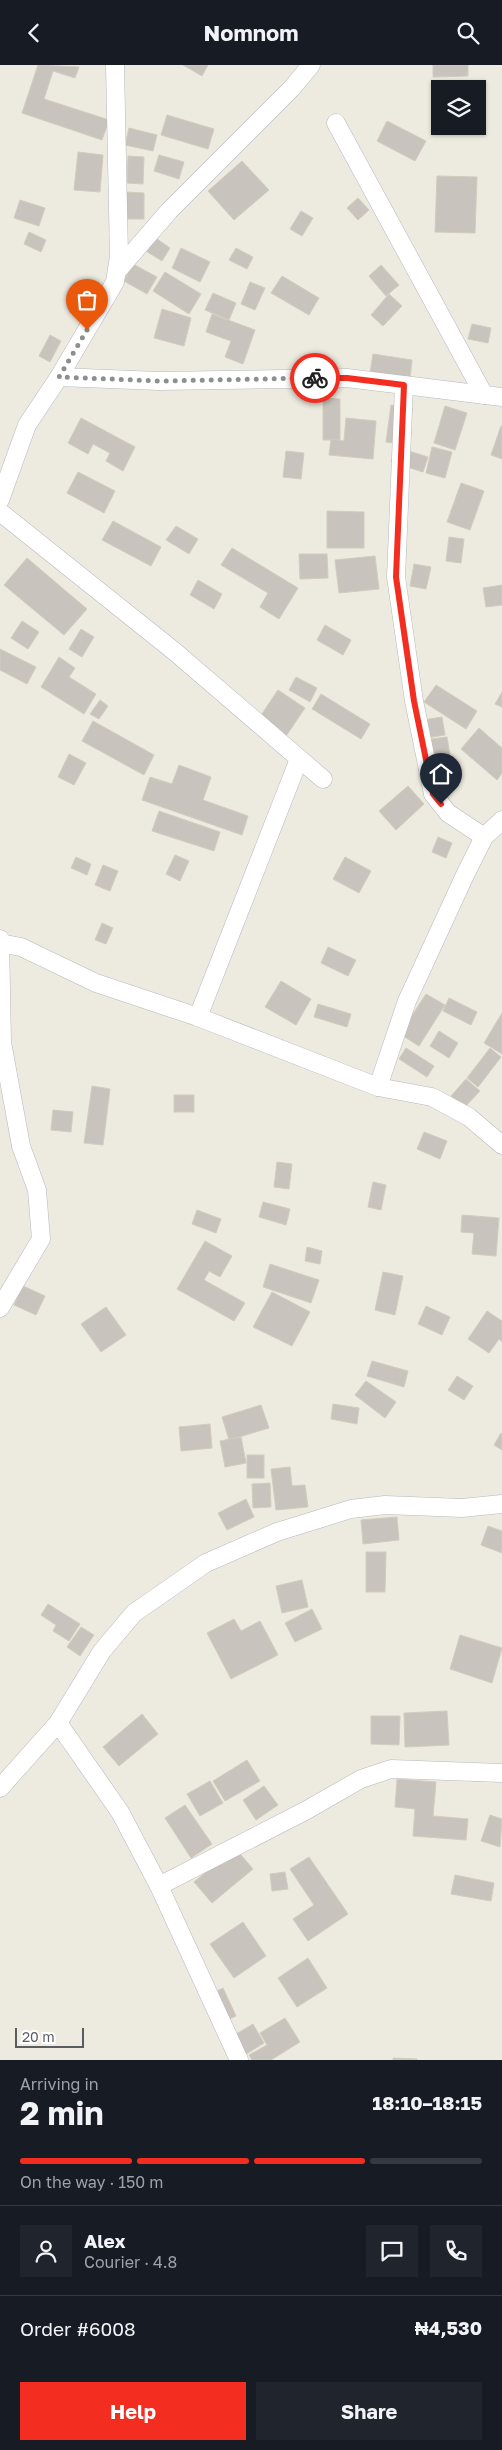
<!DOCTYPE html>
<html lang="en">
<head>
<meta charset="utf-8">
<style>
  body { margin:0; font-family:"Golos Text",sans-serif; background:#20242c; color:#f1f3f6; height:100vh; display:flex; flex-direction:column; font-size:19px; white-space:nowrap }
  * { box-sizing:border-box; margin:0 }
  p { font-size:16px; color:#9ea1a6 }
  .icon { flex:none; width:28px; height:28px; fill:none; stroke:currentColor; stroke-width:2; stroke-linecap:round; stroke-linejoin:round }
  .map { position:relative; height:1995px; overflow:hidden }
  .drawer { display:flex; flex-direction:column; background:#171b24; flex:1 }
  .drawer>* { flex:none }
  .controls { position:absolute; left:431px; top:15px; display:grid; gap:10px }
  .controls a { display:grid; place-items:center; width:55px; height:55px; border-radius:0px; background:#171b24; box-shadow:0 1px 4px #0004; font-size:25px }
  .scale { position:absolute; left:15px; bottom:12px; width:69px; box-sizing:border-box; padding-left:5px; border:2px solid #595d62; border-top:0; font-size:14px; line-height:18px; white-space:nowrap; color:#595d62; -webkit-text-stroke:4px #fff; paint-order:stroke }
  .pin { position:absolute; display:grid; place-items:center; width:42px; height:42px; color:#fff; margin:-51px -21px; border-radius:50% 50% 50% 0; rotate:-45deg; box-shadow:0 0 5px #0007 }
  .pin .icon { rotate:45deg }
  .courier { position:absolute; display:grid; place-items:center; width:50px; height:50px; margin:-25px; border:4px solid #f32e20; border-radius:50%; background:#fff; color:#222; box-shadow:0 1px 6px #0007 }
  .summary em { font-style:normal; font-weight:700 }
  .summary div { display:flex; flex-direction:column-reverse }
  .summary { display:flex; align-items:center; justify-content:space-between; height:85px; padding:0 20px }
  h1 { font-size:32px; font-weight:700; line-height:38px }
  .bar { display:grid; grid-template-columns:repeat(4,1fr); gap:8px 5px; align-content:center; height:60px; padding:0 20px }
  .bar i { height:6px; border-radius:4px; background:#363941 }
  .bar .on { background:#f32e20 }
  .bar p { grid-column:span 4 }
  .line { display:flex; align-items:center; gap:12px; padding:0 20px; border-top:1px solid #363941 }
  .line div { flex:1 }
  .round { display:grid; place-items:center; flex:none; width:52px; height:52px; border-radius:0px; background:#20242c }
  .action { display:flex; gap:10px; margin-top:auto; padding:10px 20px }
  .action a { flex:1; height:58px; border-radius:0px; background:#f32e20; color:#fff; font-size:20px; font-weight:700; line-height:58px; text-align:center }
  .action a+a { background:#20242c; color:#f1f3f6 }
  header { display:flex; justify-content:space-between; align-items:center; height:65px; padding:0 20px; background:#171b24; font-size:22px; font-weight:700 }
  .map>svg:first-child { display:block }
  .building { fill:#c8c4bd; stroke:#d2ccbe }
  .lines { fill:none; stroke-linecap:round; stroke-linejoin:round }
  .street-casing { stroke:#b6b9be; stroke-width:19 }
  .street { stroke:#fff; stroke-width:18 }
  .done { stroke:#8d8e8e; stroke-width:5; stroke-dasharray:0 9 }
  .route { stroke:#f32e20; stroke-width:6 }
</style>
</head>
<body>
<header><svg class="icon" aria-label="back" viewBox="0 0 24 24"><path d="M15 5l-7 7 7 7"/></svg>Nomnom<svg class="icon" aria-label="search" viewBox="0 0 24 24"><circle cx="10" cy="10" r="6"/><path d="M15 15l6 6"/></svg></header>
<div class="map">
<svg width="502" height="1995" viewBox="0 0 502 1995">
  <rect width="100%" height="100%" fill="#edeae0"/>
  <g class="building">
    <path d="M38,0L79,2L75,13L53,6L44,34L109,55L102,75L22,48Z"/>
    <path d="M183,0H208L202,11Z"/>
    <path d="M433,0H468V11L433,12Z"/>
    <path d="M167,50L214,64L208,84L161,70Z"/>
    <path d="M387,56L426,76L415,96L377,76Z"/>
    <path d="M129,63L157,70L153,86L125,80Z"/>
    <path d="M78,87L103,90L100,127L74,125Z"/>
    <path d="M159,90L184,97L179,114L154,106Z"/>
    <path d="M128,91L144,92L143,119L127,118Z"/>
    <path d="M242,96L269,125L234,155L208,126Z"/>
    <path d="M437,111L477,112L475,168L435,167Z"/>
    <path d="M126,127L144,128V154H125Z"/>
    <path d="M358,133L369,145L358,155L347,143Z"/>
    <path d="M20,135L45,143L39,161L14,153Z"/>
    <path d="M301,146L313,153L302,171L290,164Z"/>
    <path d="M29,167L46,175L41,187L24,179Z"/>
    <path d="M150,169L170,183L162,196L141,183Z"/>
    <path d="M181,183L210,197L200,217L172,203Z"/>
    <path d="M236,183L253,192L247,204L229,195Z"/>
    <path d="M133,199L157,212L147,229L124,216Z"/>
    <path d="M381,200L399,220L386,231L369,211Z"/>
    <path d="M165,207L201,229L189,249L153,226Z"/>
    <path d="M282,211L319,233L309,250L271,228Z"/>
    <path d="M250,217L265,223L255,245L241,239Z"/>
    <path d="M213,228L236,238L229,255L205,245Z"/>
    <path d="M389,229L402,241L383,261L371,250Z"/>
    <path d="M162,244L191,253L184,281L154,273Z"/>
    <path d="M212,249L255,265L243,299L225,292L231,276L206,267Z"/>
    <path d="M472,259L491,263L488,278L468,274Z"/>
    <path d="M50,270L61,276L50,297L39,291Z"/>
    <path d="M373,289L412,295L410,314L370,308Z"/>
    <path d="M323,333L340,334V375H323Z"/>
    <path d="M391,340L412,343L407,380L386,377Z"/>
    <path d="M445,341L467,348L455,385L434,378Z"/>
    <path d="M81,353L135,382L123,406L106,396L110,388L93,379L88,389L68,378Z"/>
    <path d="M346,353L376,356L373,394L329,390L331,374L344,376Z"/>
    <path d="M501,361H502V394L491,390Z"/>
    <path d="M396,382L428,392L423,407L391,397Z"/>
    <path d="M432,382L452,387L445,413L426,408Z"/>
    <path d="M286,386L304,388L301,414L283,412Z"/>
    <path d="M78,407L115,426L104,448L67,428Z"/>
    <path d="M461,418L484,426L470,465L447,457Z"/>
    <path d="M327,446L364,447V483H327Z"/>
    <path d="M113,456L161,482L151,501L102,475Z"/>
    <path d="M176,461L198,474L189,489L166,475Z"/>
    <path d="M449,472L464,474L461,498L446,496Z"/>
    <path d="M232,483L298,523L279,554L260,542L268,528L221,500Z"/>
    <path d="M299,489H327L328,513L300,514Z"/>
    <path d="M375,491L379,524L339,528L335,495Z"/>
    <path d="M27,493L87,544L64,570L4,520Z"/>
    <path d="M414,499L431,502L426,524L410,521Z"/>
    <path d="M198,515L222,529L214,544L190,530Z"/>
    <path d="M502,520V540L486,542L483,523Z"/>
    <path d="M22,556L39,567L28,584L11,573Z"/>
    <path d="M325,560L351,575L343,590L317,575Z"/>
    <path d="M81,564L94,572L82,592L69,584Z"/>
    <path d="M0,584L36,602L27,619L0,605Z"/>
    <path d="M59,592L75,603L69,612L96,629L84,649L41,622Z"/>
    <path d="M296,612L317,623L310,637L289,625Z"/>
    <path d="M436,620L477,646L466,664L424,637Z"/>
    <path d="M278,625L305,643L280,680L253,662Z"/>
    <path d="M502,627V642L495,639Z"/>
    <path d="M321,629L370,659L361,674L312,644Z"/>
    <path d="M100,635L108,641L99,654L90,649Z"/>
    <path d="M442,652L445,670L420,674L417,656Z"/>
    <path d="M93,656L154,690L144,710L82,676Z"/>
    <path d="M479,663L502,683V708L497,715L461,684Z"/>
    <path d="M447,672L450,691L427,694L424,675Z"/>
    <path d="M69,689L86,698L74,720L58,712Z"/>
    <path d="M179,700L211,712L203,735L248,751L242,770L142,735L150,712L172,719Z"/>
    <path d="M408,721L424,739L396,765L379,746Z"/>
    <path d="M159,746L220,767L214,786L152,766Z"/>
    <path d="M438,772L452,778L446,793L432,787Z"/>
    <path d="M175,790L189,796L180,816L166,809Z"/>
    <path d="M76,792L91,799L87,810L71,803Z"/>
    <path d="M345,792L371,806L359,828L333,814Z"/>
    <path d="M103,800L118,806L110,826L95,820Z"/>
    <path d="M102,858L113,863L106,879L95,875Z"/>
    <path d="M328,882L356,895L348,911L321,898Z"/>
    <path d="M281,916L311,934L296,960L265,942Z"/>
    <path d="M426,929L445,940L419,981L400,969Z"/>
    <path d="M449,933L477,947L471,960L443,946Z"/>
    <path d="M318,939L351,949L347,962L314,952Z"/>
    <path d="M502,948V989L484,978Z"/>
    <path d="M439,966L458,978L449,993L430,981Z"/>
    <path d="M406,983L434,1001L427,1012L399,994Z"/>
    <path d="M490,983L501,992L478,1022L467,1013Z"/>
    <path d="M466,1014L480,1026L464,1043L451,1031Z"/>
    <path d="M92,1021L110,1024L103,1080L84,1078Z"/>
    <rect x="174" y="1030" width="20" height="17"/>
    <path d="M53,1045L73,1047L71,1067L51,1065Z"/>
    <path d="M424,1067L447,1076L440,1094L417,1084Z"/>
    <path d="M277,1097L292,1099L289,1124L274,1122Z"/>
    <path d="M373,1117L386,1120L381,1145L368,1142Z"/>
    <path d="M263,1137L290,1144L286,1160L259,1152Z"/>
    <path d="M197,1145L221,1154L216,1168L192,1159Z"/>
    <path d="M462,1150L499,1153L496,1191L472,1189L474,1168L461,1167Z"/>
    <path d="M205,1176L232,1191L220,1212L209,1206L204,1215L245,1238L234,1256L177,1224Z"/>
    <path d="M307,1182L322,1186L320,1199L305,1196Z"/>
    <path d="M270,1199L319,1215L311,1238L263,1222Z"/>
    <path d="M383,1207L403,1211L395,1250L375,1245Z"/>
    <path d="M23,1221L45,1231L36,1250L14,1240Z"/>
    <path d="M272,1227L310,1247L292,1281L253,1262Z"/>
    <path d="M426,1241L450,1252L442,1270L418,1259Z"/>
    <path d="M106,1242L126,1270L101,1287L81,1259Z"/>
    <path d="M487,1246L502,1256V1277L499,1274L489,1288L468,1274Z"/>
    <path d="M372,1296L408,1306L404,1322L367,1311Z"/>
    <path d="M457,1311L473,1321L464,1335L448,1325Z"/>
    <path d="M366,1316L396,1337L385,1353L355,1330Z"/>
    <path d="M333,1339L359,1343L357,1359L331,1354Z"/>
    <path d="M261,1340L269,1363L229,1375L222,1352Z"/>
    <path d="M210,1359L212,1383L181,1386L179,1362Z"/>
    <path d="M501,1368L502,1369V1385L494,1380Z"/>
    <path d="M241,1372L246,1398L225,1402L220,1376Z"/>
    <rect x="247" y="1390" width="17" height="23"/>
    <path d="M290,1402L292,1421L305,1420L308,1442L276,1445L271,1404Z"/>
    <path d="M270,1418L271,1442L253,1443L252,1419Z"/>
    <path d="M246,1434L254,1452L227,1465L218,1448Z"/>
    <path d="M397,1452L399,1475L363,1479L361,1455Z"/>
    <path d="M488,1461L502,1466V1488L481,1480Z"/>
    <path d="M366,1487H386L385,1527H366Z"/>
    <path d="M302,1515L308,1542L282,1548L276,1521Z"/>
    <path d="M48,1539L80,1559L69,1576L53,1566L56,1560L41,1550Z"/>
    <path d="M312,1544L322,1564L295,1577L285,1558Z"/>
    <path d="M234,1554L241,1566L260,1556L278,1590L231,1614L207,1568Z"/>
    <path d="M81,1562L94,1570L80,1591L67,1582Z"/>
    <path d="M460,1570L502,1583L492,1618L450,1604Z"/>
    <path d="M447,1646L449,1680L405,1682L404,1648Z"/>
    <path d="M142,1649L158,1669L119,1701L103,1682Z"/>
    <path d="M371,1651H400L399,1680L371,1679Z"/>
    <path d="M247,1695L260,1716L225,1736L213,1716Z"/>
    <path d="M397,1714L436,1717L433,1751L468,1754L466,1775L413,1771L415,1744L395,1742Z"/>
    <path d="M210,1716L223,1738L200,1751L187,1729Z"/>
    <path d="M264,1721L278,1740L256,1755L243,1735Z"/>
    <path d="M185,1740L212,1779L191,1793L165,1753Z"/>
    <path d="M490,1750L502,1754L500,1782L481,1776Z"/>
    <path d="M235,1783L253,1804L212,1838L194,1817Z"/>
    <path d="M309,1792L348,1849L308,1876L293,1854L314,1840L290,1804Z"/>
    <path d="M285,1807L288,1824L272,1826L270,1809Z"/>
    <path d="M455,1810L494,1818L491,1836L451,1829Z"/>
    <path d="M243,1857L266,1891L234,1913L210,1879Z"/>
    <path d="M308,1893L327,1923L297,1942L278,1913Z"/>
    <path d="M223,1923L236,1951L216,1960L204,1932Z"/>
    <path d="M285,1953L300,1977L271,1995H252L249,1990L267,1980L260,1968Z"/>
    <path d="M253,1959L264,1978L243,1991L231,1972Z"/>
    <path d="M393,1993L417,1994V1995H393Z"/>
  </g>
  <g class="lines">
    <defs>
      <g id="street">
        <path d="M336,58L484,330"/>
        <path d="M118,205L169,146L292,23L311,0"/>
        <path d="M59,312L159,316L347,313L502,332"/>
        <path d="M404,321L396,512L414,636L433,729L448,748L484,772"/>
        <path d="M0,435L27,360L59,312L115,217L119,191L115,0"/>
        <path d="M0,447L174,586L323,714"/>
        <path d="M0,874L2,977L21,1081L37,1125L41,1174L0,1243"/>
        <path d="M0,878L21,882L96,918L198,952L378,1022L432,1032L469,1052L502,1080"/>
        <path d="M198,952L299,694"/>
        <path d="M378,1022L407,936L465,810L484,772L502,755"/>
        <path d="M58,1658L120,1747L159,1821L239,1995"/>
        <path d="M0,1723L58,1658L102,1586L134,1548L206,1498L277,1467L351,1444L385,1440L462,1443L502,1439"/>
        <path d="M159,1821L305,1746L361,1714L391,1704L502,1708"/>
      </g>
    </defs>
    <use href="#street" class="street-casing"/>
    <use href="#street" class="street"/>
  </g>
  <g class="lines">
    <path class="done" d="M87,265L59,312L160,316L315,313"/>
    <path class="route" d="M315,313H347L404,320L396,512L414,636L433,729L441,739"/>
  </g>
</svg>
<div class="controls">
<a><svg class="icon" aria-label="layers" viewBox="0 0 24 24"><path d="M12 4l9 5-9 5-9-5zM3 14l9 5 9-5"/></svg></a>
</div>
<div class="scale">20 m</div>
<div class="pin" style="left:87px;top:265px;background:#ea580c"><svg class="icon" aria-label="bag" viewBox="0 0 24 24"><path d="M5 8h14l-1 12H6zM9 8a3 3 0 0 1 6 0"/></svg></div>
<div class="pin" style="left:441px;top:739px;background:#1f2937"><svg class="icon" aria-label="home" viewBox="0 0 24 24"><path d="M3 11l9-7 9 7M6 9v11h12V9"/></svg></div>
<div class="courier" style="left:315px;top:313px"><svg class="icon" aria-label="bike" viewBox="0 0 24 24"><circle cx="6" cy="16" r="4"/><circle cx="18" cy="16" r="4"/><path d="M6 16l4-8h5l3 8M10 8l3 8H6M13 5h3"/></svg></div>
</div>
<section class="drawer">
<div class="summary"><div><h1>2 min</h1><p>Arriving in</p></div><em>18:10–18:15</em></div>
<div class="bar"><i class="on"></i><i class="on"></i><i class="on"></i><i></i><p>On the way · 150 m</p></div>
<div class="line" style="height:90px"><a class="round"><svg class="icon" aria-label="person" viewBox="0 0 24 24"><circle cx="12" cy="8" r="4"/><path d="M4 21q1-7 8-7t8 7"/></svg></a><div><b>Alex</b><p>Courier · 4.8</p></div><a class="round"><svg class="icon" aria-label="chat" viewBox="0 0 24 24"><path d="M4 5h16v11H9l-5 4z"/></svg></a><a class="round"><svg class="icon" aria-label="phone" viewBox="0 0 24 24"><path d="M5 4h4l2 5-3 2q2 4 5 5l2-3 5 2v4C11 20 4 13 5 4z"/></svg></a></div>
<div class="line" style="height:65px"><div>Order #6008</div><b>₦4,530</b></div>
<div class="action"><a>Help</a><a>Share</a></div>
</section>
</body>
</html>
